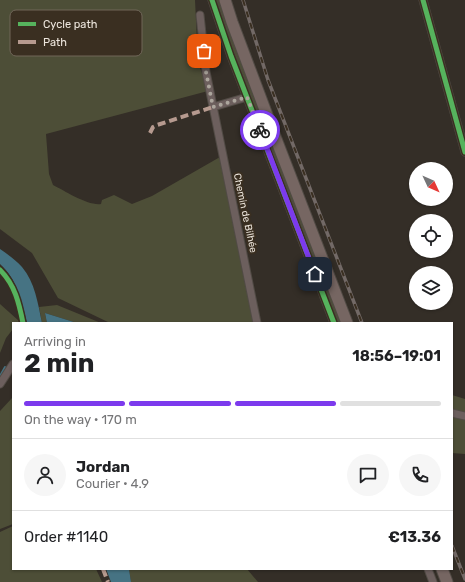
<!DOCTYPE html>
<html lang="en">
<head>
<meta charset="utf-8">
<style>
  body { margin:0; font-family:Rubik,sans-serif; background:#f6f6f6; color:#202124; height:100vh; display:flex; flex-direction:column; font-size:15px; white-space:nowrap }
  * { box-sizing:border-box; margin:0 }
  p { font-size:13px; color:#757577 }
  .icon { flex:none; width:22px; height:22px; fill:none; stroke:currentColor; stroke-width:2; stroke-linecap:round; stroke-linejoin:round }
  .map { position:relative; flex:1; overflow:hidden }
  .side { position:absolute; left:12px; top:322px; width:441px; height:248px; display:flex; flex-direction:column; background:#fff; border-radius:0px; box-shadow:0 1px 3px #0004 }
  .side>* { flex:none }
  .needle { width:26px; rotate:134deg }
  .fabs { position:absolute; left:409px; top:162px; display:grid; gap:8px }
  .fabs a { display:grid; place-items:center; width:44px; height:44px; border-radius:50%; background:#fff; box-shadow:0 1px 3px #0004; font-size:20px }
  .pin { position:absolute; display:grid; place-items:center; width:34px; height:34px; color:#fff; margin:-17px; border-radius:8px; box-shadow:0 2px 6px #0006 }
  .courier { position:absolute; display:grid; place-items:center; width:40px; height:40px; margin:-20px; border:3px solid #7c3aed; border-radius:50%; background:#fff; color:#222; box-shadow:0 1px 5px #0007 }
  .summary em { font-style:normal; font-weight:700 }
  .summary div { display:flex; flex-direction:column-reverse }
  .summary { display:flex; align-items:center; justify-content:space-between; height:68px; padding:0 12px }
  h1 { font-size:26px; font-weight:700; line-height:30px }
  .bar { display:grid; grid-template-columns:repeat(4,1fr); gap:6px 4px; align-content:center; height:48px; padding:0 12px }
  .bar i { height:5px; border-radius:3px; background:#e0e0e0 }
  .bar .active { background:#7c3aed }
  .bar p { grid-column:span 4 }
  .line { display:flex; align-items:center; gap:10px; padding:0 12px; border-top:1px solid #e0e0e0 }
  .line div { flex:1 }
  .round { display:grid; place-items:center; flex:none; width:42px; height:42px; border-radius:21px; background:#f6f6f6 }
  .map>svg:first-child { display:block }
  .green { fill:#4d4e37 }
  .water { fill:#467383 }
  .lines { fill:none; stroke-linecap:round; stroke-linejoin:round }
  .stream { stroke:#467383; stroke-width:2 }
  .minor-casing { stroke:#514b45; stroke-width:9 }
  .trunk-casing { stroke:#514b45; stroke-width:13 }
  .minor { stroke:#6c5f5d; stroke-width:7 }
  .trunk { stroke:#766662; stroke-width:11 }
  .rail-casing { stroke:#726966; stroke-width:3.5 }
  .rail { stroke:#3a2f21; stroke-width:2; stroke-dasharray:6; stroke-linecap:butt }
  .quiet { stroke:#b69a8f; stroke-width:4; stroke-dasharray:8 4; stroke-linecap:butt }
  .cycleway-casing { stroke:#3a2f21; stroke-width:8 }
  .cycleway { stroke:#56b35d; stroke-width:5 }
  .done { stroke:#aca69d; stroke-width:4; stroke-dasharray:0 7.2 }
  .route { stroke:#7c3aed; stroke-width:5 }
  .labels { text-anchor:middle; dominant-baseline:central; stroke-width:4; stroke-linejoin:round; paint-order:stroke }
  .street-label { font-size:10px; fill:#ede6dd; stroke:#3a2f21 }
  .key { fill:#3a2f21; stroke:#706659; stroke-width:1 }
  .key-label { font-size:11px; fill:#ede6dd }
</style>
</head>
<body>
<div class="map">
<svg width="465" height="582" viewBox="0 0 465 582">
  <rect width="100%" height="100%" fill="#342e27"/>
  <g class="green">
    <path d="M0,0H195L198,62L208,91L46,134L49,174L53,185C65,191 88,206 101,204L102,200L114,195L132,204L152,196L220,157L254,323H110L58,298L32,253L0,229Z"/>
    <path d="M215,0H219L231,35L341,323H336L227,38Z"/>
    <path d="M0,304L19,321L18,323H13V329L6,338L0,353Z"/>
    <path d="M57,305L101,323H77L45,313L47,323H42L39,307Z"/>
    <path d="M452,395L465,399V454L452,453Z"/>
    <path d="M13,397V524L0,529V411Z"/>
    <path d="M13,526V569H96L102,582H0V532Z"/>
    <path d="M129,569H247L258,582H131Z"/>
  </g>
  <g class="water">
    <path d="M0,249C7,254 16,260 22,267C35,282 38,304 42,323H27C22,302 17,279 0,264Z"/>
    <path d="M45,313L77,323H47Z"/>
    <path d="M106,569H129L131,582H111Z"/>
  </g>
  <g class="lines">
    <path class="stream" d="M0,376L5,367"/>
    <defs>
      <g id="minor">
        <path d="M212,0L231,56L334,323"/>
        <path d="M423,0L465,152"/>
        <path d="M200,15L206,72L257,323"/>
        <path d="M213,107L247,97"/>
        <path d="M0,384L13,364"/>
        <path d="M452,413L465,416"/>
        <path d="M428,569L433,582"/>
      </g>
      <g id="trunk">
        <path d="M225,0L232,22L276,139L347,323"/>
        <path d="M442,569L447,582"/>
      </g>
    </defs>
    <use href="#minor" class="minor-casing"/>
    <use href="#trunk" class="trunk-casing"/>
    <use href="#minor" class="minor"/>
    <use href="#trunk" class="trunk"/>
    <defs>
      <g id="rail">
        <path d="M243,0L268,80L362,323"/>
        <path d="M452,546L465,579"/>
      </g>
    </defs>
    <use href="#rail" class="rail-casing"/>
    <use href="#rail" class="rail"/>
    <g class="quiet">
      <path d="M150,133L153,127L157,125L213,107"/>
      <path d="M103,569L108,582"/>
    </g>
    <defs>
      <g id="cycleway">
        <path d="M212,0L231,56L334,323"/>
        <path d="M423,0L465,152"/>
        <path d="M0,270C15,285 19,303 23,323"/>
      </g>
    </defs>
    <use href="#cycleway" class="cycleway-casing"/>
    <use href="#cycleway" class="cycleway"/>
  </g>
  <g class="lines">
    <path class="done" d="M204,51L206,72L213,107L247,97L260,130"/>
    <path class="route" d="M260,130L315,274"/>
  </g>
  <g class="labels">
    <g class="street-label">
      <text transform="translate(245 213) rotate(78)">Chemin de Bilhée</text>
    </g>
  </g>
  <rect x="10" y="10" width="132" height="46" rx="6" class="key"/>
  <rect x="18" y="22" width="18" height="4" fill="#56b35d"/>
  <rect x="18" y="40" width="18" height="4" fill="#b69a8f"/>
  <g class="key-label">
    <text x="43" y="28">Cycle path</text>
    <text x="43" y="46">Path</text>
  </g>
</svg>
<div class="fabs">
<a><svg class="needle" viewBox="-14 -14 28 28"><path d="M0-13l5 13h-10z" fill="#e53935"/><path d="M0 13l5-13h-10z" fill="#757577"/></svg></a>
<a><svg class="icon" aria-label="locate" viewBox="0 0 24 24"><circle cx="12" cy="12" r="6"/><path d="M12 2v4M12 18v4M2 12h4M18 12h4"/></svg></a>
<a><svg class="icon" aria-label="layers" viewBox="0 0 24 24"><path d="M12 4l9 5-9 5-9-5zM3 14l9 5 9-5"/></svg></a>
</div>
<div class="pin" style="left:204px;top:51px;background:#ea580c"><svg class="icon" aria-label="bag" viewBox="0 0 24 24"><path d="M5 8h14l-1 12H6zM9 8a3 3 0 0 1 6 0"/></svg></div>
<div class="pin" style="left:315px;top:274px;background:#1f2937"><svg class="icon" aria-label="home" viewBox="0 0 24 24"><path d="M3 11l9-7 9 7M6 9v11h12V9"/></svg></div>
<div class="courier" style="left:260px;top:130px"><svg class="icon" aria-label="bike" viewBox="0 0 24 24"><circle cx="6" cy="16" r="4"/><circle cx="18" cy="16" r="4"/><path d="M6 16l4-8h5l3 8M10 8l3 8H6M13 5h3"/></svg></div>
<section class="side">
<div class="summary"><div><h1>2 min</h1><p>Arriving in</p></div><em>18:56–19:01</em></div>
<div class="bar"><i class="active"></i><i class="active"></i><i class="active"></i><i></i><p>On the way · 170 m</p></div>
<div class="line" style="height:72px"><a class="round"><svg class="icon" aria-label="person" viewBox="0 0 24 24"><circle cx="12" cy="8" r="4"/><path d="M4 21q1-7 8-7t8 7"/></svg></a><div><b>Jordan</b><p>Courier · 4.9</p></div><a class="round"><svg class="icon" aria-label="chat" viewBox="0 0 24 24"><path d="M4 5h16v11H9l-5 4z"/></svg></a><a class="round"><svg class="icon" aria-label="phone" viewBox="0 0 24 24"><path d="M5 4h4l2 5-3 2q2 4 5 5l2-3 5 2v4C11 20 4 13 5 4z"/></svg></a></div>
<div class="line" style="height:52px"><div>Order #1140</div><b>€13.36</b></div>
</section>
</div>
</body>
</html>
